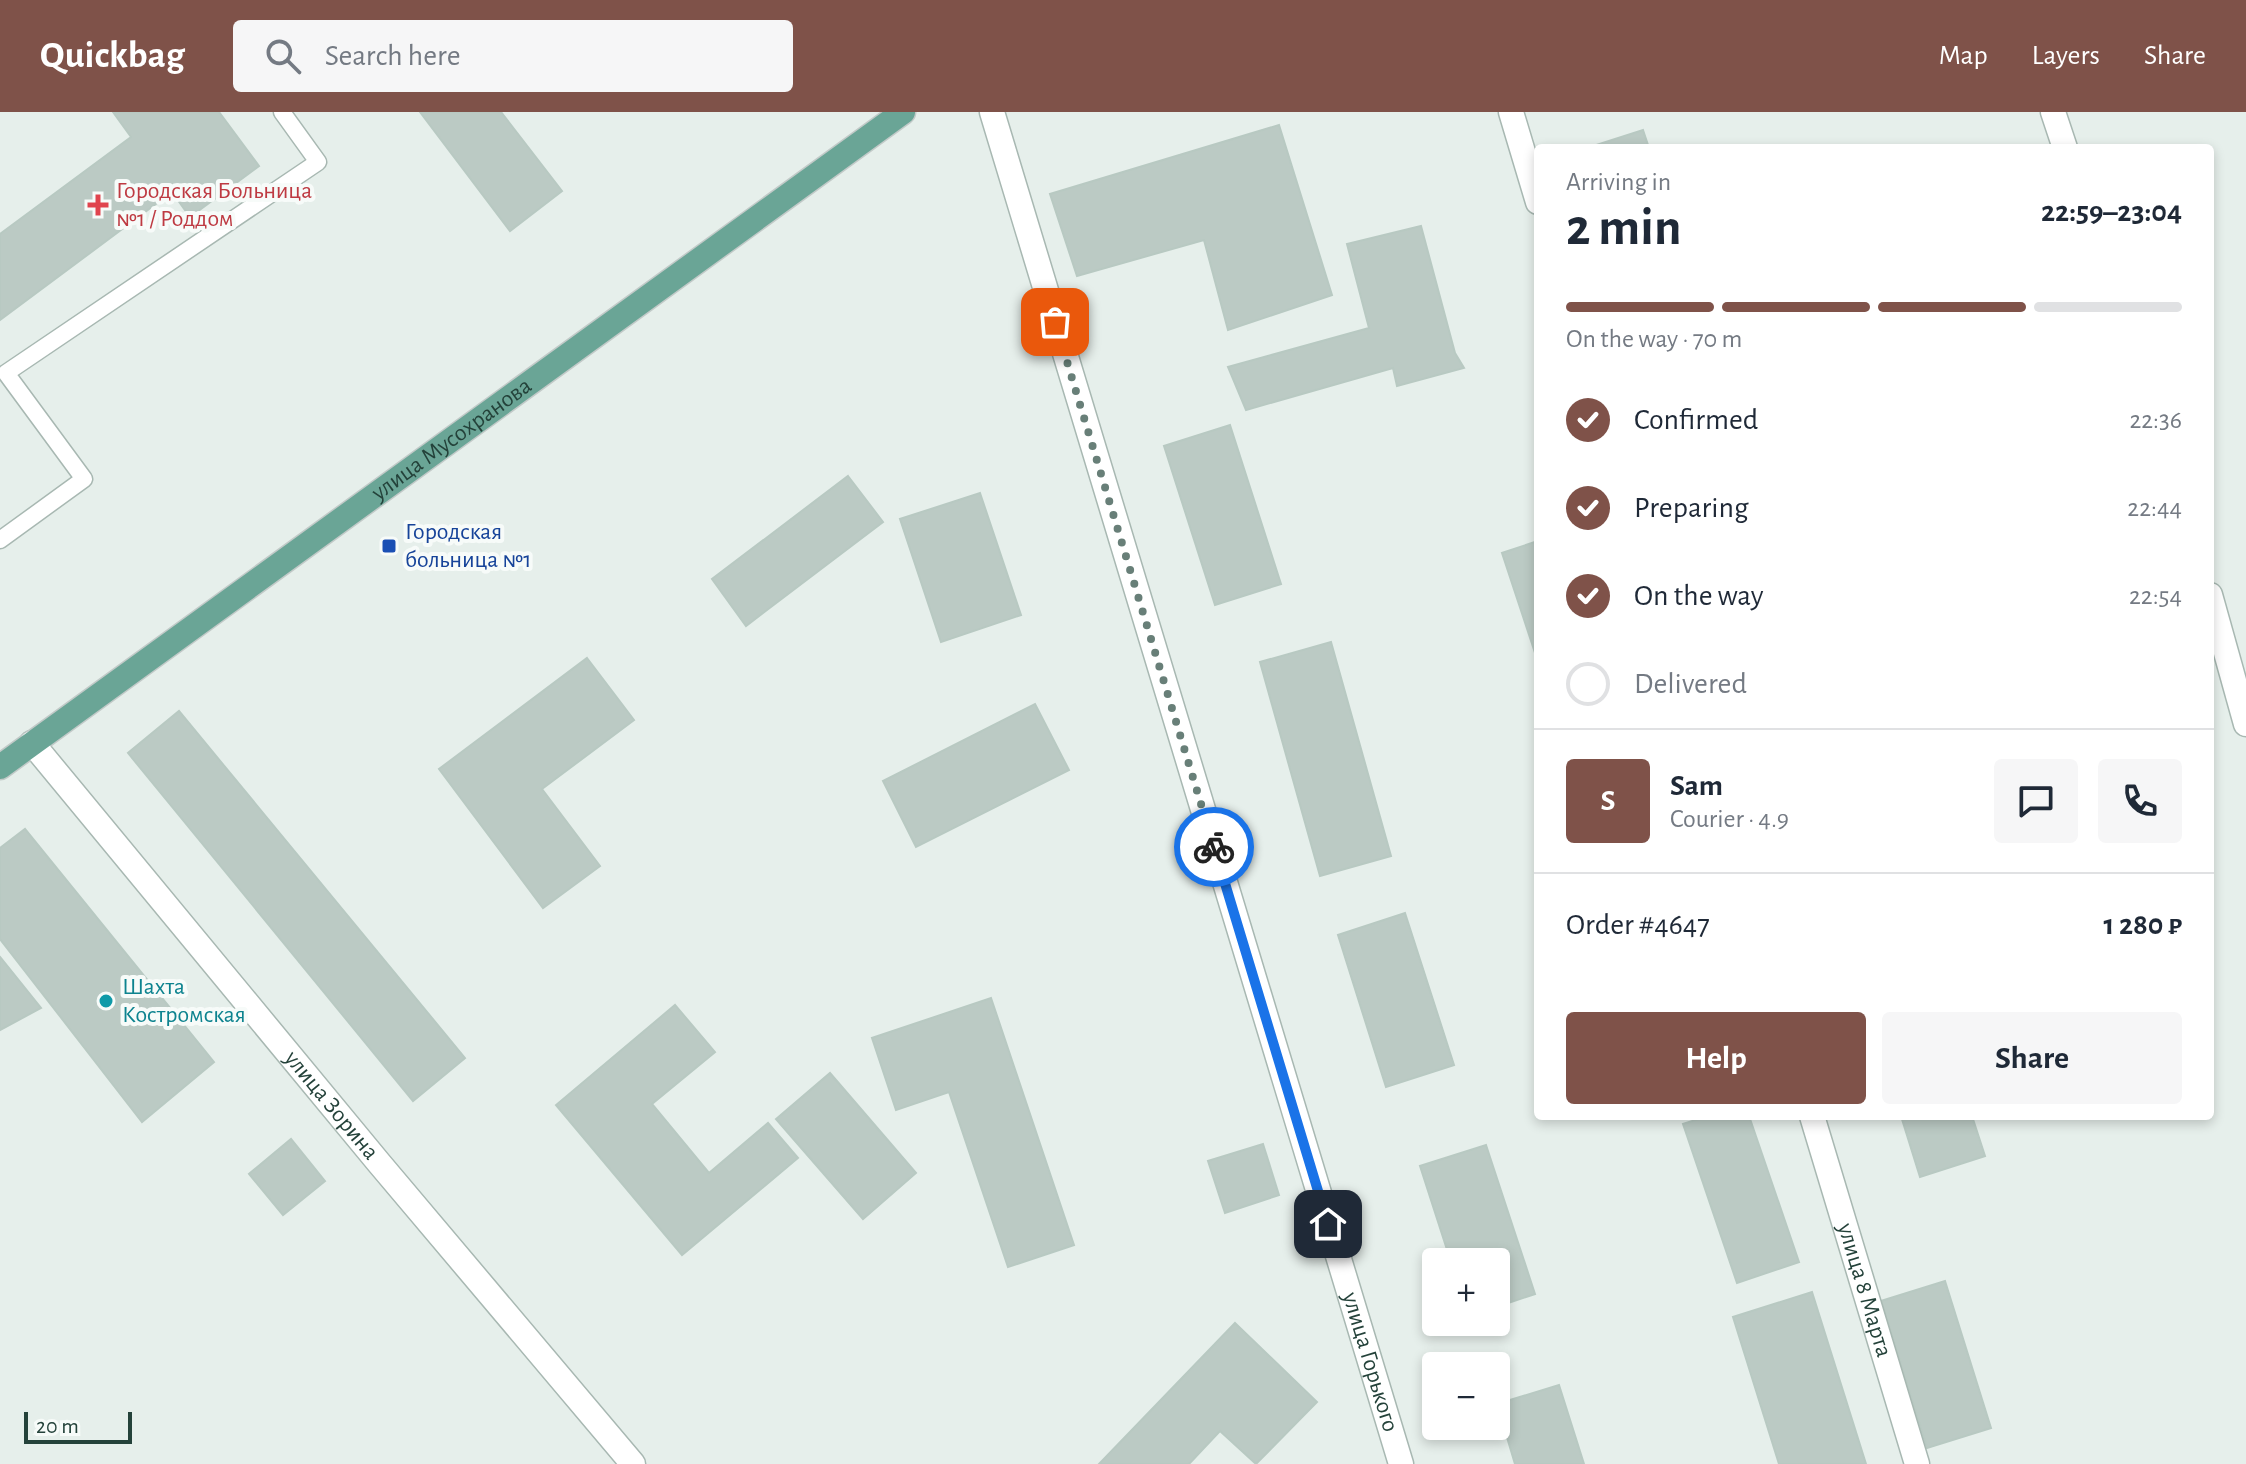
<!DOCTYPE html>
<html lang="en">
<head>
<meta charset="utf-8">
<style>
  body { margin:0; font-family:"Alegreya Sans",sans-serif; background:#f6f6f7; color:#1f2937; height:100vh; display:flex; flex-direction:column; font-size:30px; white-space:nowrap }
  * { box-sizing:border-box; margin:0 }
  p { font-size:26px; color:#747a83 }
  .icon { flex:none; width:44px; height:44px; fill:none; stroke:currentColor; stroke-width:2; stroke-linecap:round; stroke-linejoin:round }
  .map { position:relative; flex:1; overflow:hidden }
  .details { position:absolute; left:1534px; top:32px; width:680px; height:976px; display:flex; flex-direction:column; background:#fff; border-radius:8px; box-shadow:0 4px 12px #0003 }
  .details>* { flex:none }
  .tools { position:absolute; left:1422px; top:1136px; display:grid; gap:16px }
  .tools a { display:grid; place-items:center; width:88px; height:88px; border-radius:8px; background:#fff; box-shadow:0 4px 12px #0003; font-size:40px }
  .scale { position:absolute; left:24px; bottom:20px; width:108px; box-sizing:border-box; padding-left:8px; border:4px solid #24423a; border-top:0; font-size:22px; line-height:28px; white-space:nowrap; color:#24423a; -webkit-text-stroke:6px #f7fbf9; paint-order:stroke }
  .pin { position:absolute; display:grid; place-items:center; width:68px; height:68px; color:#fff; margin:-34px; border-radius:16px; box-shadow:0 4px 12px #0006 }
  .courier { position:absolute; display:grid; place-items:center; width:80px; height:80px; margin:-40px; border:6px solid #1a73e8; border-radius:50%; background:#fff; color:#222; box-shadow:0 2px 10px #0007 }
  .head em { font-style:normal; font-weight:700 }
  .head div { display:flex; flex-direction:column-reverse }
  .head { display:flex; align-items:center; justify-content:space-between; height:136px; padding:0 32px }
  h1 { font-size:52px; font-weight:700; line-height:60px }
  .bar { display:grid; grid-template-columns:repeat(4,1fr); gap:12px 8px; align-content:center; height:96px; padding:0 32px }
  .bar i { height:10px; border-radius:6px; background:#e0e1e3 }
  .bar .current { background:#7f5249 }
  .bar p { grid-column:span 4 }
  .line { display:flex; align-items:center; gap:20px; padding:0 32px; border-top:2px solid #e0e1e3 }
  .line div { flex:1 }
  .round { display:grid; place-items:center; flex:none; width:84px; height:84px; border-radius:8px; background:#f6f6f7 }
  ol { padding:0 32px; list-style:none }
  li { display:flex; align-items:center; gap:24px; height:88px }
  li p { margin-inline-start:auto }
  li .icon { padding:8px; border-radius:50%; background:#7f5249; color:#fff; stroke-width:4 }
  li:last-child { color:#747a83 }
  li i { width:44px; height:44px; border:4px solid #e0e1e3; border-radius:50% }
  .primary-button { display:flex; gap:16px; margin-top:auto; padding:16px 32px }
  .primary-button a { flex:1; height:92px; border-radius:8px; background:#7f5249; color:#fff; font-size:32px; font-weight:700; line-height:92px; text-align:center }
  .primary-button a+a { background:#f6f6f7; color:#1f2937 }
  header { display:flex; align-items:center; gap:48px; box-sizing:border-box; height:112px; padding:0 40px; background:#7f5249; color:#fff }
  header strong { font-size:38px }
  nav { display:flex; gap:44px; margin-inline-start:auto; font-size:28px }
  .search { width:560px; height:72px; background:#f6f6f7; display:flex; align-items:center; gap:20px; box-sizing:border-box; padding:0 28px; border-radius:8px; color:#747a83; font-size:30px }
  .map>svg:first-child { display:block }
  .building { fill:#bbcac4; stroke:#b8c9c2; stroke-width:2 }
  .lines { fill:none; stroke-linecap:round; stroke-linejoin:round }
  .lane-casing { stroke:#a8b8b2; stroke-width:19 }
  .street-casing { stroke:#a8b8b2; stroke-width:27 }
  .primary-casing { stroke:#c2cac8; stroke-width:27 }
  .lane { stroke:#fff; stroke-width:16 }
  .street { stroke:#fff; stroke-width:24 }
  .primary { stroke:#6aa596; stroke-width:24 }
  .done { stroke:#687f78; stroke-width:8; stroke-dasharray:0 14.4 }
  .route { stroke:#1a73e8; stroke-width:10 }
  .health-dot { fill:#e0444e; stroke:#f7fbf9; stroke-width:3 }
  .transit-dot { fill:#1a4fb4; stroke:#f7fbf9; stroke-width:3 }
  .culture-dot { fill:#0f9aa8; stroke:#f7fbf9; stroke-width:3 }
  .labels { text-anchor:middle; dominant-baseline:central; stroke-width:8; stroke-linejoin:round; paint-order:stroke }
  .health-label { font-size:24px; fill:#be3a42; stroke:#f7fbf9; text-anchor:start }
  .street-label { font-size:24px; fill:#24423a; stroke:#f7fbf9 }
  .transit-label { font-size:24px; fill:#164399; stroke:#f7fbf9; text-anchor:start }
  .culture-label { font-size:24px; fill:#0d838f; stroke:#f7fbf9; text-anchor:start }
</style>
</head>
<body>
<header>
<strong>Quickbag</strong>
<div class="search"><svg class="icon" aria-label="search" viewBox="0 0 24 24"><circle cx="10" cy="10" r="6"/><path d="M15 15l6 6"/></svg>Search here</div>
<nav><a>Map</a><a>Layers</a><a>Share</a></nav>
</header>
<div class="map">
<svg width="2246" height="1352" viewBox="0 0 2246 1352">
  <rect width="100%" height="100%" fill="#e6efeb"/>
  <g class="building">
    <path d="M113,0H219L259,54L190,105L172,80L0,208V122L131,25Z"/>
    <path d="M420,0H501L562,79L510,119Z"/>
    <path d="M1279,13L1332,183L1228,218L1204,128L1077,164L1050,82Z"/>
    <path d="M1643,18L1649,36H1587Z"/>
    <path d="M1421,114L1455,241L1464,256L1397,274L1393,256L1246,298L1228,255L1369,216L1347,132Z"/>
    <path d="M1230,313L1281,472L1215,493L1164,334Z"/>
    <path d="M848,364L883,410L746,514L712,467Z"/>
    <path d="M980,381L1021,503L941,530L900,407Z"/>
    <path d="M1538,429V550L1502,441Z"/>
    <path d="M1331,530L1391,744L1320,764L1260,550Z"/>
    <path d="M587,546L634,608L542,677L600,754L543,796L439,657Z"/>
    <path d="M1035,592L1069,658L916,735L883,669Z"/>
    <path d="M179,599L465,946L413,989L128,641Z"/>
    <path d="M25,717L214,950L142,1010L0,827V736Z"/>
    <path d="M1405,801L1454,953L1386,975L1338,823Z"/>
    <path d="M0,845L41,896L0,918Z"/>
    <path d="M991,886L1074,1133L1008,1155L949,980L896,998L872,926Z"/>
    <path d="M675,893L715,940L652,992L709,1061L768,1011L798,1046L682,1143L556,993Z"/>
    <path d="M830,961L916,1061L863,1107L776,1007Z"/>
    <path d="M1708,1004H1749L1799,1150L1737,1171L1683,1012Z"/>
    <path d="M1901,1004H1972L1985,1044L1920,1065Z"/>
    <path d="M291,1027L325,1069L283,1103L249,1062Z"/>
    <path d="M1263,1032L1279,1083L1225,1101L1208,1049Z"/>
    <path d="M1486,1033L1535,1182L1496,1195V1150H1451L1420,1054Z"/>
    <path d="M1945,1169L1991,1316L1927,1336L1881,1189Z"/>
    <path d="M1812,1180L1866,1352H1779L1733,1205Z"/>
    <path d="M1235,1211L1317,1290L1256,1352L1220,1319L1189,1352H1099Z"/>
    <path d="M1559,1273L1584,1352H1515L1497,1292Z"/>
  </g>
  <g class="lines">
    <defs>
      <path id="lane" d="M0,428L84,367L6,261L318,50L282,0"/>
      <g id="street">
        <path id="s1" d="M992,0L1401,1352"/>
        <path d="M1511,0L1538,90"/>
        <path d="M2053,0L2065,36"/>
        <path d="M2210,483L2246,612"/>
        <path id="s2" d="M32,631L379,1051L633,1352"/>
        <path id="s3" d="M1812,1004L1917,1352"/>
      </g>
      <g id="primary">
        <path id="s4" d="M0,655L903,0"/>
      </g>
    </defs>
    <use href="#lane" class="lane-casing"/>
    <use href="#street" class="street-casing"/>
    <use href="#primary" class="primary-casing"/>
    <use href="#lane" class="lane"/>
    <use href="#street" class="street"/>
    <use href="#primary" class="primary"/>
  </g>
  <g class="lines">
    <path class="done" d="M1055,210L1214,735"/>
    <path class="route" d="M1214,735L1328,1112"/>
  </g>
  <path class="health-dot" d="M94 81h8v8h8v8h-8v8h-8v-8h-8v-8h8z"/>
  <rect class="transit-dot" x="381" y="426" width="16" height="16" rx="4"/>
  <circle class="culture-dot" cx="106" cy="889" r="8"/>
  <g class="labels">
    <g class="health-label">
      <text x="116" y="79">Городская Больница<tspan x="116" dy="28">№1 / Роддом</tspan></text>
    </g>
    <g class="street-label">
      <text stroke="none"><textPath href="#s4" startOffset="558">улица Мусохранова</textPath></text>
      <text stroke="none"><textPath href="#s2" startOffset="470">улица Зорина</textPath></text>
      <text stroke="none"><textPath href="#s3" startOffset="182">улица 8 Марта</textPath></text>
      <text stroke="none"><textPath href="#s1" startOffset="1306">улица Горького</textPath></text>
    </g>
    <g class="transit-label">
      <text x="405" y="420">Городская<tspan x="405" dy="28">больница №1</tspan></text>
    </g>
    <g class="culture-label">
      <text x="122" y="875">Шахта<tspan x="122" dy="28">Костромская</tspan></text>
    </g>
  </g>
</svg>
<div class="tools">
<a>+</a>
<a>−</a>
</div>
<div class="scale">20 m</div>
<div class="pin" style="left:1055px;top:210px;background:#ea580c"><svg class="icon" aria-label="bag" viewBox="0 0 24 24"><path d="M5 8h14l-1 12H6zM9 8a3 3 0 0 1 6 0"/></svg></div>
<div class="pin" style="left:1328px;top:1112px;background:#1f2937"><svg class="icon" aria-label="home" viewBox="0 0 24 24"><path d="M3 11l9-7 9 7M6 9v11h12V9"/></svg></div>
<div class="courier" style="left:1214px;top:735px"><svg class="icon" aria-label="bike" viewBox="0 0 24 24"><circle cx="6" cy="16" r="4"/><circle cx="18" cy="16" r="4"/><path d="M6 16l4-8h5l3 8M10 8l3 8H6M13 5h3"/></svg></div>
<section class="details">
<div class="head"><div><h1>2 min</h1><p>Arriving in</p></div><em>22:59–23:04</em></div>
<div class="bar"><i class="current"></i><i class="current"></i><i class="current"></i><i></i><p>On the way · 70 m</p></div>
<ol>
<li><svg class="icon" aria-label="check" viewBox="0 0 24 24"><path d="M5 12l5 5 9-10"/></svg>Confirmed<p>22:36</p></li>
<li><svg class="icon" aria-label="check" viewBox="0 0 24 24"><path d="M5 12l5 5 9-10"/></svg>Preparing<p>22:44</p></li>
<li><svg class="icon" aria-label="check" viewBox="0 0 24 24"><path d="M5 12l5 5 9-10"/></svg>On the way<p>22:54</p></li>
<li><i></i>Delivered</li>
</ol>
<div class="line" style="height:144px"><b class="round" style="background:#7f5249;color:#fff">S</b><div><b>Sam</b><p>Courier · 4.9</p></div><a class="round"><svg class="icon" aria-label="chat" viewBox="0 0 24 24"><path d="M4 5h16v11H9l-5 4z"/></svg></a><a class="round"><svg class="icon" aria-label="phone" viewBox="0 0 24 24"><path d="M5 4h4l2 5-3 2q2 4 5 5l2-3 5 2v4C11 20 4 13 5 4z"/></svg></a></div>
<div class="line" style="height:104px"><div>Order #4647</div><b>1 280 ₽</b></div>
<div class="primary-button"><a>Help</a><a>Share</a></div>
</section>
</div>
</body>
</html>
